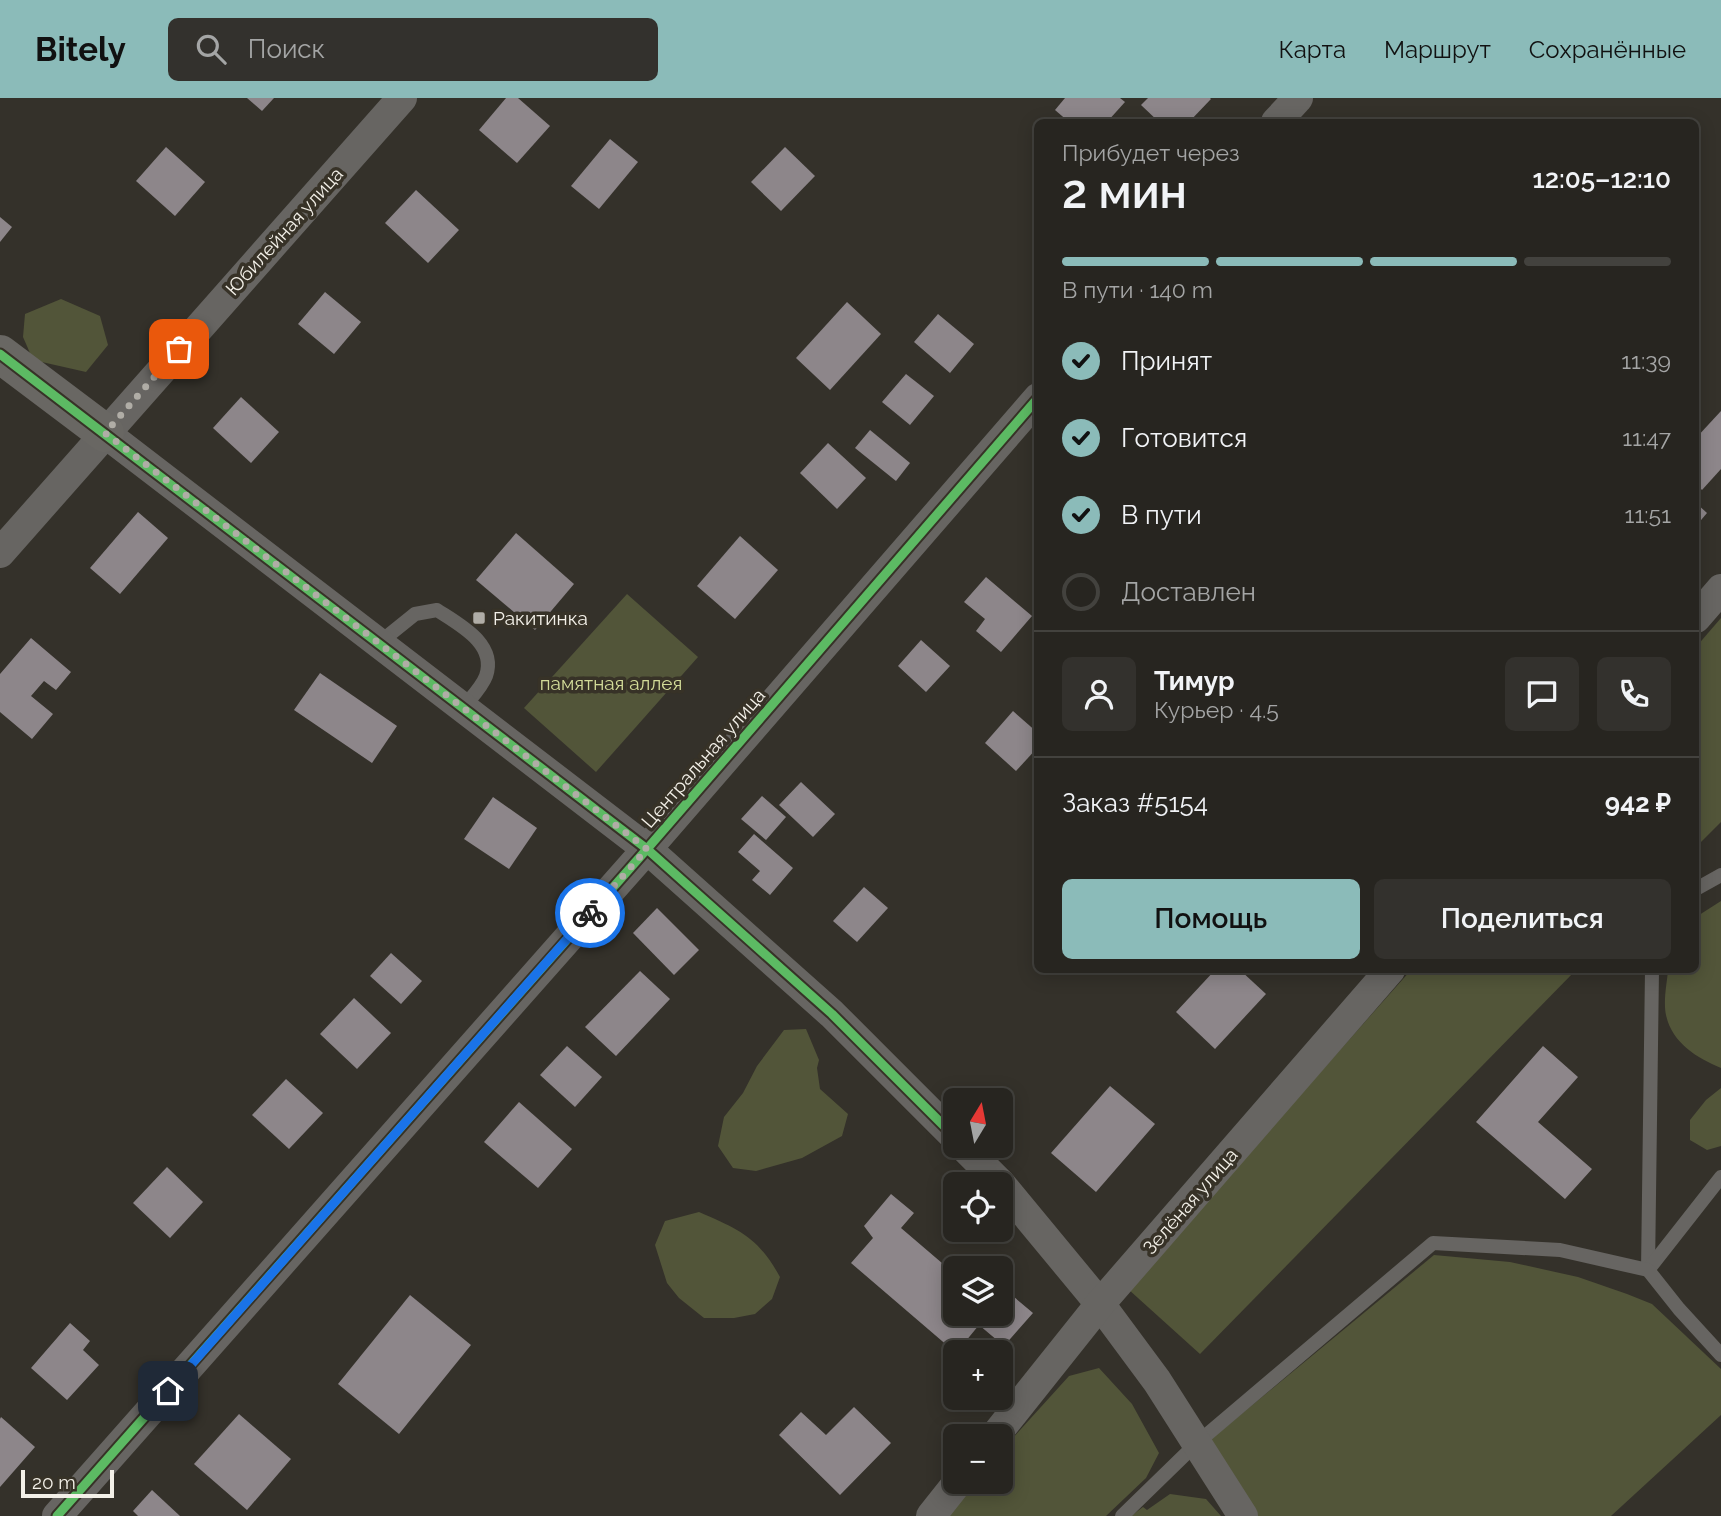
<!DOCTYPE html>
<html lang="ru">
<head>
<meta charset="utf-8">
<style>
  body { margin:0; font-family:Raleway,sans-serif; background:#33312d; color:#f1f3f6; height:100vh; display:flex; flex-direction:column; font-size:26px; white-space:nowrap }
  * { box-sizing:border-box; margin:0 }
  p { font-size:23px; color:#a4a5a5 }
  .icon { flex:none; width:38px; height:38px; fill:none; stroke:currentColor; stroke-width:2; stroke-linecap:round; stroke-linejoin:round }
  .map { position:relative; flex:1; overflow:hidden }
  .side { position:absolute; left:1034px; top:21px; width:665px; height:854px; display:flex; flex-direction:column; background:#272520; border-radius:10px; box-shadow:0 4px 18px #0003,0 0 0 2px #43423e }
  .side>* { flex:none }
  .needle { width:46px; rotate:10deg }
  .fabs { position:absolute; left:943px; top:990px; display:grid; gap:14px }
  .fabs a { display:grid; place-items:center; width:70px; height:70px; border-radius:10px; background:#272520; box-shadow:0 4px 18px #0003,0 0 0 2px #43423e; font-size:35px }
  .scale { position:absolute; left:21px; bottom:18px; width:93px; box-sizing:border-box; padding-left:7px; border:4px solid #f3f0e8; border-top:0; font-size:19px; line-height:24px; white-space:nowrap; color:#f3f0e8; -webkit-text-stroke:5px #373227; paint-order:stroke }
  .pin { position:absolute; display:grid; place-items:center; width:60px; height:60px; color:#fff; margin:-30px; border-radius:14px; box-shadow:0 4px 10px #0006 }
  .courier { position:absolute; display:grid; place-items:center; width:70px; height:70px; margin:-35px; border:5px solid #1a73e8; border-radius:50%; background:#fff; color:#222; box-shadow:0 2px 9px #0007 }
  .head em { font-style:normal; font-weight:600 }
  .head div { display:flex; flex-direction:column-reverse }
  .head { display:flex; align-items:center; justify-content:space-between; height:119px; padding:0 28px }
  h1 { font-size:46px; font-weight:600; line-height:52px }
  .bar { display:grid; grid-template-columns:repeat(4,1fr); gap:10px 7px; align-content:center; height:84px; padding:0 28px }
  .bar i { height:9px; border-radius:5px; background:#43423e }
  .bar .current { background:#8bbbb9 }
  .bar p { grid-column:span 4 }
  .line { display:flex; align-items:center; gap:18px; padding:0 28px; border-top:2px solid #43423e }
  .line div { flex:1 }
  .round { display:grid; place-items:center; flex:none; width:74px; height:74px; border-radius:10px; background:#33312d }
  ol { padding:0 28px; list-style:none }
  li { display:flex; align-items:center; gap:21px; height:77px }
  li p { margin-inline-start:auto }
  li .icon { padding:7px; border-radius:50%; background:#8bbbb9; color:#111; stroke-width:4 }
  li:last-child { color:#a4a5a5 }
  li i { width:38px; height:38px; border:4px solid #43423e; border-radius:50% }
  .primary-button { display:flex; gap:14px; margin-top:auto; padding:14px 28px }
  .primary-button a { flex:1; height:80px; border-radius:10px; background:#8bbbb9; color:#111; font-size:28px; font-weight:600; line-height:80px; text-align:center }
  .primary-button a+a { background:#33312d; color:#f1f3f6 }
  header { display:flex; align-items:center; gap:42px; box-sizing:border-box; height:98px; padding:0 35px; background:#8bbbb9; color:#111 }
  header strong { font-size:33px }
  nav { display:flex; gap:38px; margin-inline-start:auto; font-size:24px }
  .search { width:490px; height:63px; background:#33312d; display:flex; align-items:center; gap:18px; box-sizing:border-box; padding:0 24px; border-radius:10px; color:#a4a5a5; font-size:26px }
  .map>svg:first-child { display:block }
  .green { fill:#525539 }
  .building { fill:#8d868a }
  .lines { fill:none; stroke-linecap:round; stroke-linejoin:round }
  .lane { stroke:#676562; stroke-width:14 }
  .street { stroke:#676562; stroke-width:30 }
  .secondary { stroke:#696763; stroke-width:38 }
  .cycleway-casing { stroke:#373227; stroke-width:13 }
  .cycleway { stroke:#5cba63; stroke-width:9 }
  .done { stroke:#b0ada6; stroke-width:7; stroke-dasharray:0 12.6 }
  .route { stroke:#1a73e8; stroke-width:9 }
  .poi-dot { fill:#b0ada6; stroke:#373227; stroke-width:2.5 }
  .labels { text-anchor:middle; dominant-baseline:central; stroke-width:7; stroke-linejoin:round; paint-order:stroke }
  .street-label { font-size:19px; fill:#f3f0e8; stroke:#373227 }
  .poi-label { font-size:19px; fill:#f3f0e8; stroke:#373227; text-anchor:start }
  .park-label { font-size:19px; fill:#d3dc99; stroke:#373227 }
</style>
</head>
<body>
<header>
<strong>Bitely</strong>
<div class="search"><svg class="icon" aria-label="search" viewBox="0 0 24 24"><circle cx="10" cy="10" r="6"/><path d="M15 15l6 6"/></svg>Поиск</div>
<nav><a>Карта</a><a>Маршрут</a><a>Сохранённые</a></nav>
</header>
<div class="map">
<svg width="1721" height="1418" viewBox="0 0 1721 1418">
  <rect width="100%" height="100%" fill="#34312a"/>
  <g class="green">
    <path d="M61,201L100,218L108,247L86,274L33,262L23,239L25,216Z"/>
    <path d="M627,496L698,559L596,674L524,610Z"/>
    <path d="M1721,520V724L1696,749V549Z"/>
    <path d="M1721,803V970C1697,960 1672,945 1666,917C1663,903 1667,885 1668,872H1696V819Z"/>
    <path d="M1411,872H1576L1200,1256L1128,1191Z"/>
    <path d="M806,931L819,962L817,970L820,991L848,1016L842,1038L802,1060L756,1073L733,1070L718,1048L724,1019L743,995L757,968L784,932Z"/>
    <path d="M1721,990V1048L1707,1052L1690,1042V1022L1706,1002Z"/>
    <path d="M699,1114C740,1132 758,1139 780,1179L772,1201L755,1216L734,1220H704L679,1200L667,1185L655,1147L665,1123Z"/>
    <path d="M1434,1157L1510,1164L1578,1179L1627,1196L1652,1206L1721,1271V1317L1611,1418H1256L1210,1342Z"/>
    <path d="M1099,1270L1132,1306L1159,1355L1146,1380L1106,1418H942L972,1384H1001V1353L1069,1278Z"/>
    <path d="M1170,1396L1206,1401L1221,1418H1131L1143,1409L1147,1412Z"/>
  </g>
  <g class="building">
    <path d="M247,0H274L262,13Z"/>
    <path d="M506,0H518L550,28L517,65L479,32Z"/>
    <path d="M1065,0H1120L1125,4L1107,24H1069L1055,12Z"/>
    <path d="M1148,0H1210L1211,1L1189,24H1159L1141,7Z"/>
    <path d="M610,41L638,64L599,111L571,88Z"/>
    <path d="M166,49L205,84L175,118L136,83Z"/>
    <path d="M785,49L815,78L781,113L751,84Z"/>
    <path d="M416,92L459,132L428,165L385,125Z"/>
    <path d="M0,119L12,129L0,144Z"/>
    <path d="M325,194L361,224L334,256L298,226Z"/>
    <path d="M847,204L881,236L830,292L796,260Z"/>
    <path d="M938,216L974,246L950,275L914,244Z"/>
    <path d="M906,276L934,298L910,327L882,304Z"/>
    <path d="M241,299L279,334L251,365L213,330Z"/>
    <path d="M1721,313V371L1702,392L1696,386V340Z"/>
    <path d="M870,332L910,365L896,383L855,350Z"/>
    <path d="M828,345L866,380L837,411L800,375Z"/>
    <path d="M1696,405L1707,415L1696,428Z"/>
    <path d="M138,414L168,440L120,496L90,470Z"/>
    <path d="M516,435L574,486L535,532L476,482Z"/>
    <path d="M740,438L778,472L735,521L697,488Z"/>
    <path d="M986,479L1032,518L1001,554L976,533L985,521L964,504Z"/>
    <path d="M31,540L71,574L56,592L44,583L31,598L53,616L32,641L0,614V576Z"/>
    <path d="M921,542L950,568L926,594L898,568Z"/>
    <path d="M320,575L397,628L372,665L294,612Z"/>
    <path d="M1013,613L1038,635V649L1016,673L985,645Z"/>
    <path d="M801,684L835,716L813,739L779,707Z"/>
    <path d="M762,698L786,719L766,742L741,721Z"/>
    <path d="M493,699L537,730L509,771L464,741Z"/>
    <path d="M754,736L793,770L770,797L752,782L760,773L738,754Z"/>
    <path d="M864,789L888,810L857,844L833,823Z"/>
    <path d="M657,810L699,852L674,877L633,835Z"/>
    <path d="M391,855L422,883L401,906L370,878Z"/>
    <path d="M1215,872H1240L1266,896L1215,951L1176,914Z"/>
    <path d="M640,873L670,901L616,958L585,929Z"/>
    <path d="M354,900L391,935L357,971L320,936Z"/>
    <path d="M567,948L602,979L575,1009L540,977Z"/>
    <path d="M1543,948L1578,979L1538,1024L1592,1071L1565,1101L1476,1024Z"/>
    <path d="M286,981L323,1015L289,1051L252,1017Z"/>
    <path d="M1110,988L1155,1026L1096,1094L1051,1055Z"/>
    <path d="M519,1004L572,1051L538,1090L484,1044Z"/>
    <path d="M167,1069L203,1104L170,1140L133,1105Z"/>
    <path d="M891,1096L914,1115L901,1130L956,1177V1216H1001V1188L1033,1215L1004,1248L979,1227L956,1255L851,1165L873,1140L864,1128Z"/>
    <path d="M410,1197L471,1247L399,1336L338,1286Z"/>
    <path d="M70,1225L90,1243L83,1252L99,1267L67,1302L31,1270Z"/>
    <path d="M854,1309L891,1345L840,1397L779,1337L801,1314L826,1337Z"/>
    <path d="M239,1316L291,1361L247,1412L194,1366Z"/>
    <path d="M1,1319L35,1349L0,1389V1321Z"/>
    <path d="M152,1392L180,1418H138L133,1413Z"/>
  </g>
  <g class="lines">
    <g class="lane">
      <path d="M379,545L415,516L437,512C460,527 497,546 486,578C482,589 470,601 463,610"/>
      <path d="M1696,791L1721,777"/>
      <path d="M1648,1172L1652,872"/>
      <path d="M1648,1172L1721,1079"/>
      <path d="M1122,1418L1197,1345L1433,1145L1560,1152L1648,1172L1679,1211L1721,1257"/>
    </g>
    <g class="street">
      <path d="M1276,24L1298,0"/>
      <path d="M105,335L647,751L832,916L956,1040"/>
      <path d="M0,455L402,0"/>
      <path d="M1696,520L1721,491"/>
      <path d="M963,1048L1000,1085L1100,1206L1157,1283L1243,1418"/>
      <path d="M994,1339L1100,1206L1390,872"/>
      <path d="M57,1418L647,751L1038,300"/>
      <path d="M931,1418L958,1384"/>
    </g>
    <path class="secondary" d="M0,256L105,335"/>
    <defs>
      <g id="cycleway">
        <path d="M0,256L647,751L832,916L956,1040"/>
        <path d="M57,1418L647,751L1038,300"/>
      </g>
    </defs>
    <use href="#cycleway" class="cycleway-casing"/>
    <use href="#cycleway" class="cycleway"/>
  </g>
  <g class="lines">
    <path class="done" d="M179,251L105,335L647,751L590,815"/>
    <path class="route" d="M168,1293L590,815"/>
  </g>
  <rect class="poi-dot" x="472" y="513" width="14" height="14" rx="3.5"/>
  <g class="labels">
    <g class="street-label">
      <text transform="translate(284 133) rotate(-48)">Юбилейная улица</text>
      <text transform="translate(703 660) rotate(-49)">Центральная улица</text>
      <text transform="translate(1190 1103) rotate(-49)">Зелёная улица</text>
    </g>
    <g class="poi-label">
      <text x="493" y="520">Ракитинка</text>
    </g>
    <g class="park-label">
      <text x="611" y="585">памятная аллея</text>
    </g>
  </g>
</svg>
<div class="fabs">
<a><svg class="needle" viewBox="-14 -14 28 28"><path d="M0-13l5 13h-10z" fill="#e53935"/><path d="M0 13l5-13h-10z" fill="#a4a5a5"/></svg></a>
<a><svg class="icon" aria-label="locate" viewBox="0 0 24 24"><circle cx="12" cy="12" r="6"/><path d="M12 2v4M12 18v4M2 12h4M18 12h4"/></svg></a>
<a><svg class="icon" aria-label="layers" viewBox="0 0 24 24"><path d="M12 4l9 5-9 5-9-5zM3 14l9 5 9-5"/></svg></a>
<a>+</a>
<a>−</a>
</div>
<div class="scale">20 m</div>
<div class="pin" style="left:179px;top:251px;background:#ea580c"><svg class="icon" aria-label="bag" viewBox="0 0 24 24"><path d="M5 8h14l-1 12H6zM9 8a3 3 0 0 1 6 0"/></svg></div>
<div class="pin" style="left:168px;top:1293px;background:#1f2937"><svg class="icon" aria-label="home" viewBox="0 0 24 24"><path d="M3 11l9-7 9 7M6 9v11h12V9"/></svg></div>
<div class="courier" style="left:590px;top:815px"><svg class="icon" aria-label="bike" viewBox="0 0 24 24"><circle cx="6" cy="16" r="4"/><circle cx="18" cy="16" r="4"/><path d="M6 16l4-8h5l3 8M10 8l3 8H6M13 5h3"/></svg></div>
<section class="side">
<div class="head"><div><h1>2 мин</h1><p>Прибудет через</p></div><em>12:05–12:10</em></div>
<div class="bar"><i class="current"></i><i class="current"></i><i class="current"></i><i></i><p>В пути · 140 m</p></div>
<ol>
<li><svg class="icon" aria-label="check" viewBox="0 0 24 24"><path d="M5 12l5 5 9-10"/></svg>Принят<p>11:39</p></li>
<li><svg class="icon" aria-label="check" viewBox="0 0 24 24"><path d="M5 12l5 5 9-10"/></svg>Готовится<p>11:47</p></li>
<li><svg class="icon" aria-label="check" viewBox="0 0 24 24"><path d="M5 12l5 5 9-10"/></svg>В пути<p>11:51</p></li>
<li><i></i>Доставлен</li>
</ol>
<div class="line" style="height:126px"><a class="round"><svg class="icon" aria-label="person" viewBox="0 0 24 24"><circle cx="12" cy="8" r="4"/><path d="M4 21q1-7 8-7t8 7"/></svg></a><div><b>Тимур</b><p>Курьер · 4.5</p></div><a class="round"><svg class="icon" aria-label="chat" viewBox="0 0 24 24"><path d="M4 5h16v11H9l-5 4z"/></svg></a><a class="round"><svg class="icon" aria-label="phone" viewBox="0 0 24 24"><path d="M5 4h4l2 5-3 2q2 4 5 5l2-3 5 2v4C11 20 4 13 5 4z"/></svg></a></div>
<div class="line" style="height:91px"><div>Заказ #5154</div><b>942 ₽</b></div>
<div class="primary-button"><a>Помощь</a><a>Поделиться</a></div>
</section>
</div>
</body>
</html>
